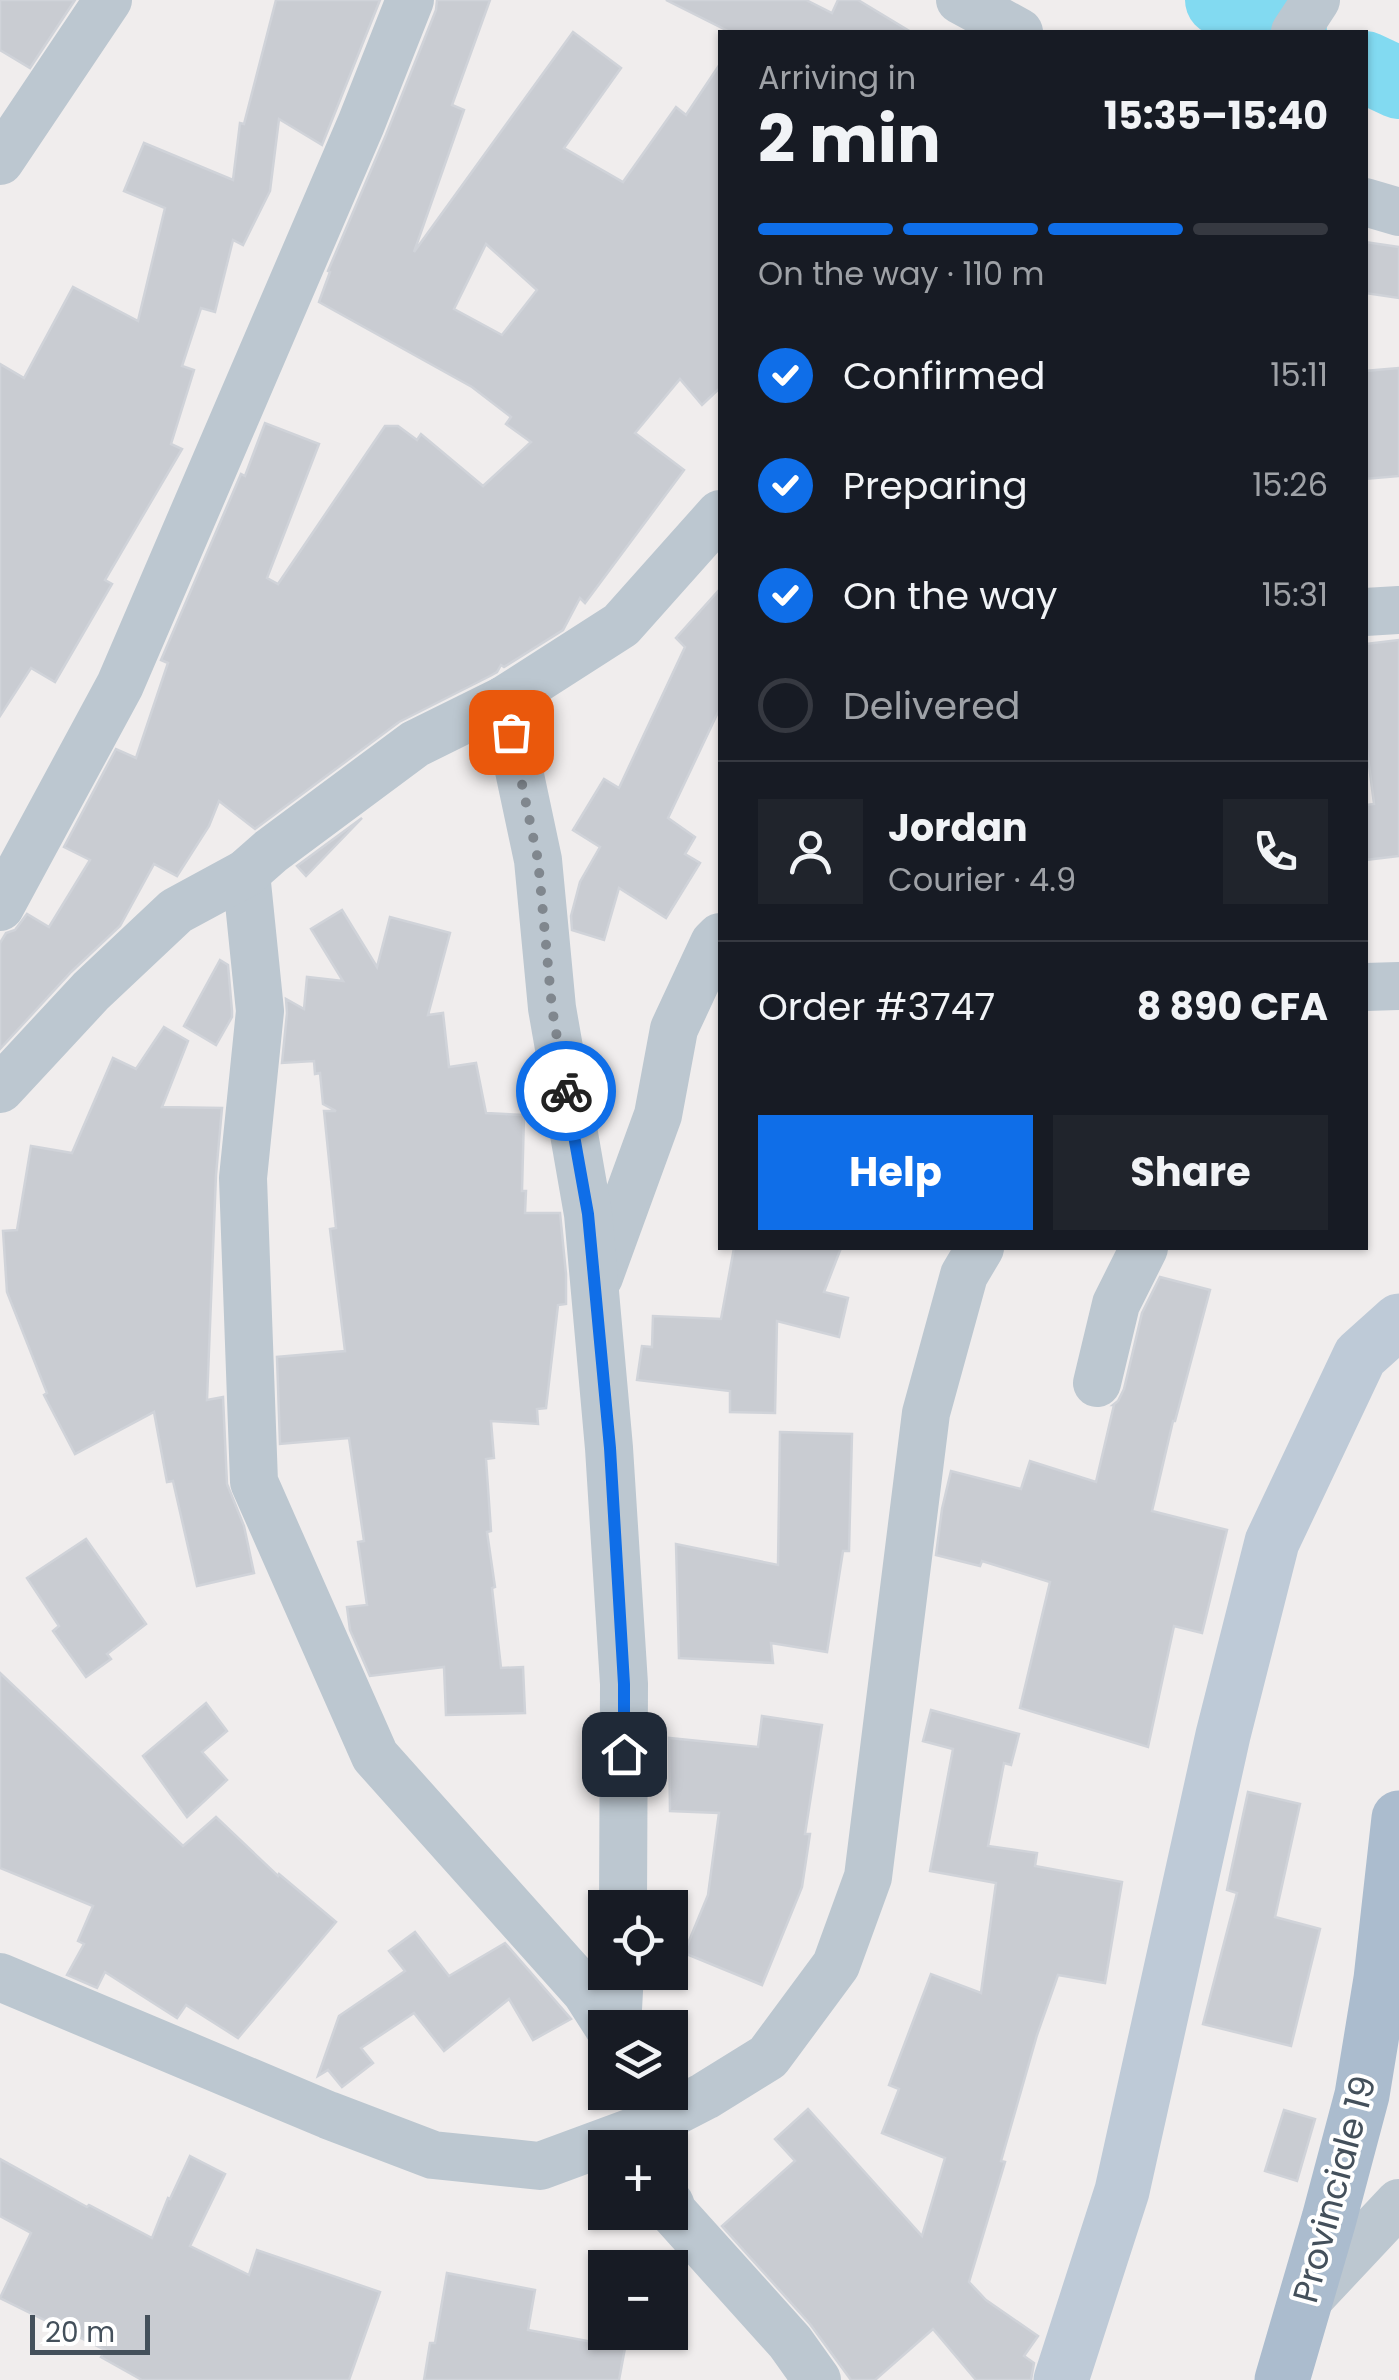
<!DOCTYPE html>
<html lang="en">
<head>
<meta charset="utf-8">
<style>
  body { margin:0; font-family:Poppins,sans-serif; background:#20242c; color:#f1f3f6; height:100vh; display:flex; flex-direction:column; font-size:38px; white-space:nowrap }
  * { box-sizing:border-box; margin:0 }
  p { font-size:32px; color:#9ea1a6 }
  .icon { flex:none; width:55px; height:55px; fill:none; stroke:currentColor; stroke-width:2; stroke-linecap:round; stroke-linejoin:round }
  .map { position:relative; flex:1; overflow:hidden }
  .sheet { position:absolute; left:718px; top:30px; width:650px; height:1220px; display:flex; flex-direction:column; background:#171b24; border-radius:0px; box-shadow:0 2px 8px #0004 }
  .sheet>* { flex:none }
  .controls { position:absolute; left:588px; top:1890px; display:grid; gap:20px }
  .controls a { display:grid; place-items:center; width:100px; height:100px; border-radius:0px; background:#171b24; box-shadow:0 2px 8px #0004; font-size:50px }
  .scale { position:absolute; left:30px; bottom:25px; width:120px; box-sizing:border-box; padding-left:10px; border:5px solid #44505b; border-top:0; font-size:28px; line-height:35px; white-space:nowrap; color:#44505b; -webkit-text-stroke:8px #fff; paint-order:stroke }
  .pin { position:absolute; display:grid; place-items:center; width:85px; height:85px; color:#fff; margin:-42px; border-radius:20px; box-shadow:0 5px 15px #0006 }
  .courier { position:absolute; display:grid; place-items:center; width:100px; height:100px; margin:-50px; border:8px solid #0f6ee8; border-radius:50%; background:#fff; color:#222; box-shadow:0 2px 12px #0007 }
  .overview em { font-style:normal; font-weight:700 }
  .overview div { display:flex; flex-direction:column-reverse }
  .overview { display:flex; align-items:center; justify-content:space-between; height:170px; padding:0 40px }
  h1 { font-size:65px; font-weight:700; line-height:75px }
  .bar { display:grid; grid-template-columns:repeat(4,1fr); gap:15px 10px; align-content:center; height:120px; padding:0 40px }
  .bar i { height:12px; border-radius:8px; background:#363941 }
  .bar .selected { background:#0f6ee8 }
  .bar p { grid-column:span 4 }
  .line { display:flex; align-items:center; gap:25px; padding:0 40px; border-top:2px solid #363941 }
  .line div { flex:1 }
  .round { display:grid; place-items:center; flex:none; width:105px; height:105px; border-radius:0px; background:#20242c }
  ol { padding:0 40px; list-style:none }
  li { display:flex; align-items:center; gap:30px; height:110px }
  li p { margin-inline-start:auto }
  li .icon { padding:10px; border-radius:50%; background:#0f6ee8; color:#fff; stroke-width:4 }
  li:last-child { color:#9ea1a6 }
  li i { width:55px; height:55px; border:5px solid #363941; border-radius:50% }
  .button { display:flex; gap:20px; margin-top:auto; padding:20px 40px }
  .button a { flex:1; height:115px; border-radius:0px; background:#0f6ee8; color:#fff; font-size:40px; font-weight:700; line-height:115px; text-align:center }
  .button a+a { background:#20242c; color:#f1f3f6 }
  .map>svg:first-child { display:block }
  .green { fill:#b8f1ce }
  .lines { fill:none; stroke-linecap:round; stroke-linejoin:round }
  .river { stroke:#82daf1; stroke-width:72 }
  .building { fill:#c9ccd2; stroke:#d0d3d9; stroke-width:2.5; fill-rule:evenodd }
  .street { stroke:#bcc7d0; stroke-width:48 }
  .secondary { stroke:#becad7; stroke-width:55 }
  .primary { stroke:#abbcce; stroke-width:55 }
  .done { stroke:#80878e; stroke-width:10; stroke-dasharray:0 18 }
  .route { stroke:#0f6ee8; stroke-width:12 }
  .labels { text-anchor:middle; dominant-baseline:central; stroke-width:8; stroke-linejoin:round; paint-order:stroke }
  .street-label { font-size:35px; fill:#44505b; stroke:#fff }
</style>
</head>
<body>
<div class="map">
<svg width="1399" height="2380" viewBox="0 0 1399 2380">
  <rect width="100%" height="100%" fill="#f0eded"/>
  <path class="green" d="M1192,0H1270L1275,3L1245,32H1242Z"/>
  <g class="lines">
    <g class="river">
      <path d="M1221,0L1291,32"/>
      <path d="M1365,67L1399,83"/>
    </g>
  </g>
  <g class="building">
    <path d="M0,0H75L30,68L0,50Z"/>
    <path d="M276,0H380L322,145L279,119L270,191L243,245L233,240L215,312L201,308L182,366L194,370L171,444L182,449L105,580L112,584L55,682L31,668L0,716V364L24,378L73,287L138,321L165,208L124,191L144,143L233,180L240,123L244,124Z"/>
    <path d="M437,0H490L452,105L464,110L414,252L573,32L621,68L564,148L623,182L676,107L686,115L720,64V388L702,405L680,379L635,433L684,470L585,603L580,598L563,630L504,667L501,665L497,672L490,676L399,722L255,829L219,801L209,826L177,876L154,864L120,926L71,972L0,1049V943L6,933L15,930L27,914L49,927L90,860L64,847L116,749L136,758L168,663L161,660L241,474L245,476L265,423L319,444L267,578L278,584L385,426H398L417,440L421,434L483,486L531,442L506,424L511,417L472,387L319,302L330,272L328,271L386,135L436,10ZM486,244L537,290L502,335L454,309Z"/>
    <path d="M666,0H806L832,13L838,0H858L911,32H730Z"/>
    <path d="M1365,242L1399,247V298L1365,293Z"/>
    <path d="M1399,368V476L1365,479V371Z"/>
    <path d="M720,589V708L668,818L695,837L685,854L700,863L666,918L619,888L604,940L572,930L571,916L580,882L600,847L573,830L604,779L619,788L685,647L676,638Z"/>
    <path d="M1399,640V856L1365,860V805L1374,804L1365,734V644Z"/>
    <path d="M362,818L306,876L297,866Z"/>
    <path d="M342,910L377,967L390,917L450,933L428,1015L443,1013L449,1067L476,1063L486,1113L524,1115L522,1191H526L525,1213H560L566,1274V1304L558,1305L546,1408L537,1409L538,1424L491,1421L494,1458L486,1459L491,1531L487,1532L495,1587L492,1588L501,1668L523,1667L525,1713L446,1715L444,1667L370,1676L350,1630L347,1607L367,1605L358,1542L364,1541L349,1438L280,1444L277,1357L345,1351L330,1229L336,1228L324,1111H336L323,1104L320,1073L315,1074L314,1061L282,1063L287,1013L286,999L304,1009L307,977L343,981L311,929Z"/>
    <path d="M220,960L228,965L232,1011V1017L216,1045L184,1026Z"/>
    <path d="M164,1027L188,1041L162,1107L222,1108L216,1175L207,1400L223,1397L227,1484L244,1526L254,1573L197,1586L173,1481L167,1482L154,1412L75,1454L44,1395L47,1393L7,1292L3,1231L17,1230L31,1146L72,1153L113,1058L136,1069Z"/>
    <path d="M734,1248H841L824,1292L848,1298L839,1337L777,1321L775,1413L730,1412V1391L637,1380L642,1346L652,1347L653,1316L721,1319Z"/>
    <path d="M1160,1277L1210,1290L1175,1421H1173L1152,1511L1227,1530L1202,1633L1174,1626L1148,1747L1020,1708L1050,1582L982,1561L980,1566L936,1555L942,1509L951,1471L1021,1489L1030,1461L1096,1482L1114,1405H1113L1118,1401L1124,1389L1142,1313Z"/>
    <path d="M780,1432L852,1434L849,1551H843L827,1652L771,1643L773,1663L679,1658L676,1544L778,1565Z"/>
    <path d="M86,1539L146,1624L107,1654L111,1659L86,1677L53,1631L59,1626L27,1578Z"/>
    <path d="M0,1673L183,1846L216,1817L278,1876L279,1874L336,1922L238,2038L186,2005L177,2018L105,1972L97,1988L67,1975L84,1944L78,1941L93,1906L0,1868Z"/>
    <path d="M206,1703L227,1731L202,1752L227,1780L187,1817L143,1756Z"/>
    <path d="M931,1710L1019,1734L1011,1765L1004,1763L988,1846L1037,1853L1035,1866L1122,1882L1105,1983L1058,1975L1037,2035L1001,2161L1005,2162L969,2282L986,2300L1038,2336L1024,2356L1034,2363L1031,2380H976L933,2329L875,2380H851L810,2324L722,2226L795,2161L775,2139L808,2109L922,2236L945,2158L882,2133L899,2089L889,2085L931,1974L981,1993L996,1883L930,1871L953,1749L923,1741Z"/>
    <path d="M762,1716L822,1725L805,1834H810L802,1887L762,1985L684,1953L708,1895L719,1813L670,1811L669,1738L758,1747Z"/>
    <path d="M1248,1792L1300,1804L1275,1917L1320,1929L1291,2046L1203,2024L1237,1893L1227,1890Z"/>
    <path d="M415,1932L449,1976L505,1943L571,2019L533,2040L509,1999L444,2051L414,2013L361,2048L373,2063L342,2087L328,2070L318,2076L339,2016L405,1971L389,1951Z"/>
    <path d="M1284,2110L1315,2119L1297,2181L1265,2171Z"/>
    <path d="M190,2156L225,2174L190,2246L249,2275L257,2250L380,2292L349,2380H142L101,2357L105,2350L0,2298L31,2233L0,2216V2159L87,2207L89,2205L152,2238L168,2198L170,2199Z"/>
    <path d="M447,2273L535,2290L528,2330L625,2348L619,2380H424L430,2343H435Z"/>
  </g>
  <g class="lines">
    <g class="street">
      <path d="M960,0L1019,32"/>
      <path d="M1295,32L1316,0"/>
      <path d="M0,161L108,0"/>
      <path d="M1365,202L1399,212"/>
      <path d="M1365,612L1399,610"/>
      <path d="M246,873L260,1011L243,1178L254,1482L375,1756L586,1992L609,2028"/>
      <path d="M0,907L120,685L361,124L410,0"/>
      <path d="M1365,987L1399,986"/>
      <path d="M0,1089L91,991L176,911L246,873L271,851L415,744L504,700"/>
      <path d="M599,1277L658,1115L674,1029L714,943L720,937"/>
      <path d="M1097,1383L1116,1304L1144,1248"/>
      <path d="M623,1908L624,1684L609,1448L588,1214L552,1008L538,860L504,700L621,625L720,514"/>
      <path d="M0,1977L328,2115L433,2155L540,2166L643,2128L705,2096L768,2057L836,1965L868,1877L926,1413L964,1275L980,1248"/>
      <path d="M617,2028L620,1972"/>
      <path d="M670,2204L673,2212L790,2342L817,2380"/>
      <path d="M1305,2303L1399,2203"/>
    </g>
    <path class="secondary" d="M1061,2380L1122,2191L1223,1735L1272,1542L1360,1356L1399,1321"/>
    <path class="primary" d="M1282,2380L1329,2219L1362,2095L1381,1979L1399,1818"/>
  </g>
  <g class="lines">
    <path class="done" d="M511,732L538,860L552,1008L566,1091"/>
    <path class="route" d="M566,1091L588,1214L610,1448L624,1684V1754"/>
  </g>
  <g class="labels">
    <g class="street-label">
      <text transform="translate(1334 2189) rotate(-75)">Provinciale 19</text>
    </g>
  </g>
</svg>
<div class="controls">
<a><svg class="icon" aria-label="locate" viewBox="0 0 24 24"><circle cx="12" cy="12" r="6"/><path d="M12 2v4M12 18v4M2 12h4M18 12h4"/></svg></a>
<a><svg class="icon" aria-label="layers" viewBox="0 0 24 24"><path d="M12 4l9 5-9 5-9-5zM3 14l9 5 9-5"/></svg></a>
<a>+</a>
<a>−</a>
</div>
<div class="scale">20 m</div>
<div class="pin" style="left:511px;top:732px;background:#ea580c"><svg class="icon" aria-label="bag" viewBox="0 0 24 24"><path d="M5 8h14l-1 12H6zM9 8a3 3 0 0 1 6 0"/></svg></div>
<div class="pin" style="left:624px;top:1754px;background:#1f2937"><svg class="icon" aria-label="home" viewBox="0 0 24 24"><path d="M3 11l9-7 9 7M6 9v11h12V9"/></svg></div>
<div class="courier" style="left:566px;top:1091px"><svg class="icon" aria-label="bike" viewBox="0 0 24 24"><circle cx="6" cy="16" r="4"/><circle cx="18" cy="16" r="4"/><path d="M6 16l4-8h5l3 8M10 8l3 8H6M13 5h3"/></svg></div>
<section class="sheet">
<div class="overview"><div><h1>2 min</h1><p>Arriving in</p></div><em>15:35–15:40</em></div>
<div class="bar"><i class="selected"></i><i class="selected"></i><i class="selected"></i><i></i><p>On the way · 110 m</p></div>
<ol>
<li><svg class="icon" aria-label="check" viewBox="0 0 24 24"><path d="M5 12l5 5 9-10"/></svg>Confirmed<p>15:11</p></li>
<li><svg class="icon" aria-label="check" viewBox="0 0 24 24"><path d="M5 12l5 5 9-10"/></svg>Preparing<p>15:26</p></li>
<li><svg class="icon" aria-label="check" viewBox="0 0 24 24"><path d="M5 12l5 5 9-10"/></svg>On the way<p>15:31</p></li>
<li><i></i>Delivered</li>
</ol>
<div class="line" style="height:180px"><a class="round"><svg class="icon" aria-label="person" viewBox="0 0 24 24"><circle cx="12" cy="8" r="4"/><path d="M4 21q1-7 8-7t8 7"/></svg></a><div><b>Jordan</b><p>Courier · 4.9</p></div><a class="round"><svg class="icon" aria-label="phone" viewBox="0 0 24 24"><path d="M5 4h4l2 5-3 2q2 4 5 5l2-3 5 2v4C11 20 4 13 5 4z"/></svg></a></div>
<div class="line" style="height:130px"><div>Order #3747</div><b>8 890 CFA</b></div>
<div class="button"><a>Help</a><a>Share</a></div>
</section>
</div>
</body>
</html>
